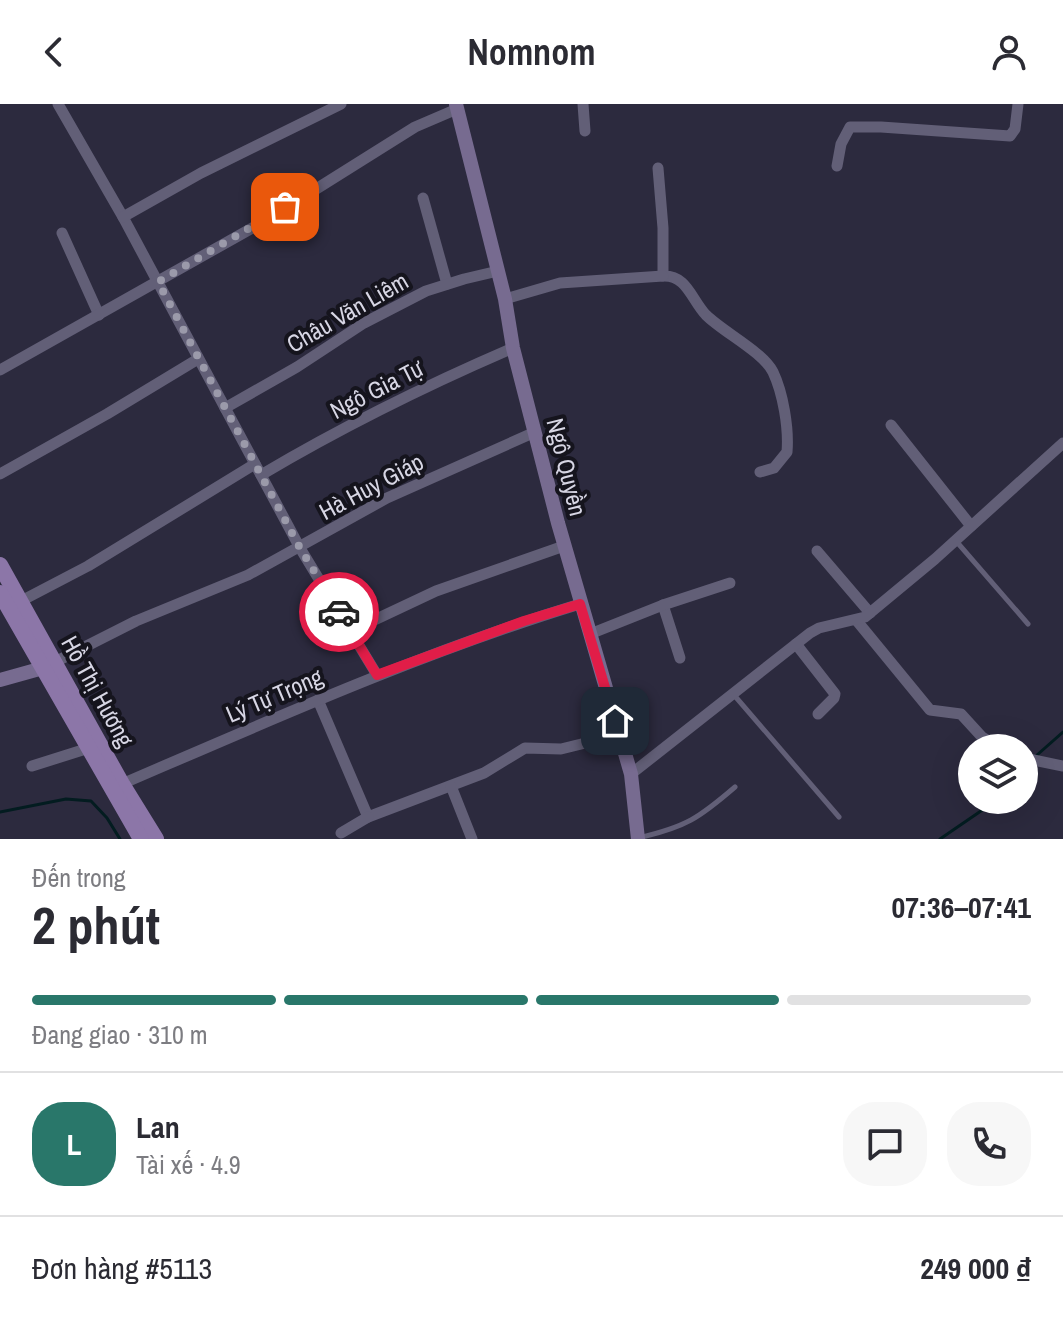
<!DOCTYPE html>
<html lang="vi">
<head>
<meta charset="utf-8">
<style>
  body { margin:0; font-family:"Archivo Narrow",sans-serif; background:#f7f7f7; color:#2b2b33; height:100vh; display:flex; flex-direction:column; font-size:30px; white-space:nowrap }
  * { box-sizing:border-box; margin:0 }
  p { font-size:26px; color:#7c7c81 }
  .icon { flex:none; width:44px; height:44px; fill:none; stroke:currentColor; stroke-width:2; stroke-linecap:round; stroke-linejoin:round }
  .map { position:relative; height:735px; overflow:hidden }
  .sheet { display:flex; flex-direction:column; background:#fff; flex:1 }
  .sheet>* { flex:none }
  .controls { position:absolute; left:958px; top:630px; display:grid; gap:16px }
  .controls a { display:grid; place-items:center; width:80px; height:80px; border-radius:50%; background:#fff; box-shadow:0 8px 32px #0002; font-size:40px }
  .pin { position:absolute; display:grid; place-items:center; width:68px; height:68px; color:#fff; margin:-34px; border-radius:16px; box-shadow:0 4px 12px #0006 }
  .courier { position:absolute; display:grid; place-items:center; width:80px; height:80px; margin:-40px; border:6px solid #e11d48; border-radius:50%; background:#fff; color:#222; box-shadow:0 2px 10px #0007 }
  .head em { font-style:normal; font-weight:700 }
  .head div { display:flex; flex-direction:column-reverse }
  .head { display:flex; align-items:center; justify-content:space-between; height:136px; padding:0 32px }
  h1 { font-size:52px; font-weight:700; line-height:60px }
  .bar { display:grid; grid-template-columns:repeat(4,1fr); gap:12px 8px; align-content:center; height:96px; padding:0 32px }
  .bar i { height:10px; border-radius:6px; background:#e1e1e2 }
  .bar .selected { background:#29776a }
  .bar p { grid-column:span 4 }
  .line { display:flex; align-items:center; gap:20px; padding:0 32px; border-top:2px solid #e1e1e2 }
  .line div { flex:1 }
  .round { display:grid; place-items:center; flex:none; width:84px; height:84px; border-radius:32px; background:#f7f7f7 }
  header { display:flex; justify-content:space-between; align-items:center; height:104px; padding:0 32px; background:#fff; font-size:36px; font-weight:700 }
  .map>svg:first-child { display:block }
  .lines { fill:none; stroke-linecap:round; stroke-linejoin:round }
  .stream { stroke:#031c20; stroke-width:3 }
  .lane { stroke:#625f77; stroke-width:5 }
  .street { stroke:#625f77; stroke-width:11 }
  .secondary { stroke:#776b90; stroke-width:14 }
  .primary { stroke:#8c76a8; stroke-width:16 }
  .done { stroke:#9b9aaa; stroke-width:8; stroke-dasharray:0 14.4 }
  .route { stroke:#e11d48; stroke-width:10 }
  .labels { text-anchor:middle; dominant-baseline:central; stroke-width:8; stroke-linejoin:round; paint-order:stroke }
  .street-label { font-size:24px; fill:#d7d6e4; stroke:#15141d }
</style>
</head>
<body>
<header><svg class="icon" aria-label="back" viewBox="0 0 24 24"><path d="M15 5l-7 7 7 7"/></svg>Nomnom<svg class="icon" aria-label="person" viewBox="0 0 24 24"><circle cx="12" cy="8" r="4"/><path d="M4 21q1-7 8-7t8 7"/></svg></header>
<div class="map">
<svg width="1063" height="735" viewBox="0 0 1063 735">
  <rect width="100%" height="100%" fill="#2c2a3e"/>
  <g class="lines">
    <g class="stream">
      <path d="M1037,651L1063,628"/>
      <path d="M1024,671L1033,658"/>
      <path d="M0,708L66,695L91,697L107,714L120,735"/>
      <path d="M940,735L997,696"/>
    </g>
    <g class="lane">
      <path d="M956,437L1028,520"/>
      <path d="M734,591L839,713"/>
      <path d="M638,734C686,723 699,714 735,683"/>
    </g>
    <g class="street">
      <path d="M58,0L123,113L300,444L377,571"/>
      <path d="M583,0L585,27"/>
      <path d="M837,62L841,40L850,23H881L1010,32L1015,25L1018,0"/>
      <path d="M658,64L663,124V172C687,171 691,195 706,211C723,228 763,248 773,268C783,289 789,324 787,348L774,364L760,368"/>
      <path d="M423,94L447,180"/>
      <path d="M123,113L201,69L341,0"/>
      <path d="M62,129L99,211"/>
      <path d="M505,195L560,179L663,172"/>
      <path d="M0,266L270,114L415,23L457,5"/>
      <path d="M225,304L297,263L364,219L426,187L464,175L498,167"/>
      <path d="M891,321L971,422"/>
      <path d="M0,370L107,310L198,255"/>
      <path d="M261,371C342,323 427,281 513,244"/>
      <path d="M817,447L870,509"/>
      <path d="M21,497L88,462L255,360"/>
      <path d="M663,501L680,554"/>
      <path d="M857,517L930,606L961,610L982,633L1000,644"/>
      <path d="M351,527L436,487L564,442"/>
      <path d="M590,530L663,501L730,479"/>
      <path d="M796,540L835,590L834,594L818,610"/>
      <path d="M55,558L136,517L248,471L387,394L535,328"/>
      <path d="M318,596L368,713L484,669L525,644L561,645L618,631"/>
      <path d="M1024,654L1063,662"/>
      <path d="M32,662L89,644"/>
      <path d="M631,670L810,529L819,524L865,513L935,455L1063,339"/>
      <path d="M122,680C273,615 423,548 580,500"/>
      <path d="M451,682L472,735"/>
      <path d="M341,729L368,713"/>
    </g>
    <g class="secondary">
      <path d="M456,0L505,195L513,244L558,419L631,670L638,735"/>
      <path d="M0,576L43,564"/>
    </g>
    <g class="primary">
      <path d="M0,461L122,680L156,735"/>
      <path d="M0,489L141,735"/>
    </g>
  </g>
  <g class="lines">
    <path class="done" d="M285,103L158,178L300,444L339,508"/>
    <path class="route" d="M339,508L377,571L524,517L580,500L615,617"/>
  </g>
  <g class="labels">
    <g class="street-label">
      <text transform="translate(347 208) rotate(-30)">Châu Văn Liêm</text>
      <text transform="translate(376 285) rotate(-27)">Ngô Gia Tự</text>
      <text transform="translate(567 363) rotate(76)">Ngô Quyền</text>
      <text transform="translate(371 382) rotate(-28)">Hà Huy Giáp</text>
      <text transform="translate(98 587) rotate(61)">Hồ Thị Hương</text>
      <text transform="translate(274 591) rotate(-23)">Lý Tự Trọng</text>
    </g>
  </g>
</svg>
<div class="controls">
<a><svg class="icon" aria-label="layers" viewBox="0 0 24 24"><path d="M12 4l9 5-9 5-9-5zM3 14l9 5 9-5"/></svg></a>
</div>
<div class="pin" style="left:285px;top:103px;background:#ea580c"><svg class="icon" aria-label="bag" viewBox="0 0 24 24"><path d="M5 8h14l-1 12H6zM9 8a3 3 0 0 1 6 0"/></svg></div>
<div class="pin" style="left:615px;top:617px;background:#1f2937"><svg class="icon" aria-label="home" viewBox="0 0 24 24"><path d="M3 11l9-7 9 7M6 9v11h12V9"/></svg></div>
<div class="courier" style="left:339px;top:508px"><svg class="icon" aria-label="car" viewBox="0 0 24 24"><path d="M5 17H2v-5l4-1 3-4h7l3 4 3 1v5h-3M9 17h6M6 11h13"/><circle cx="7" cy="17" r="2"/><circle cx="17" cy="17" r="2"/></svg></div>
</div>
<section class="sheet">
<div class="head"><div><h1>2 phút</h1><p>Đến trong</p></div><em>07:36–07:41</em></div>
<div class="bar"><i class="selected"></i><i class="selected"></i><i class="selected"></i><i></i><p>Đang giao · 310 m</p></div>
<div class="line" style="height:144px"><b class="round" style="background:#29776a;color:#fff">L</b><div><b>Lan</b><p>Tài xế · 4.9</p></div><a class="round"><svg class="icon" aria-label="chat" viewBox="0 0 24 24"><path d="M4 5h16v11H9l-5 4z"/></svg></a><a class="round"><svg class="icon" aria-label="phone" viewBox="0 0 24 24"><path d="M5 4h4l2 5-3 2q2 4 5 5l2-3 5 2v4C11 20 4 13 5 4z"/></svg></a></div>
<div class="line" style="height:104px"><div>Đơn hàng #5113</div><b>249 000 ₫</b></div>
</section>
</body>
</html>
